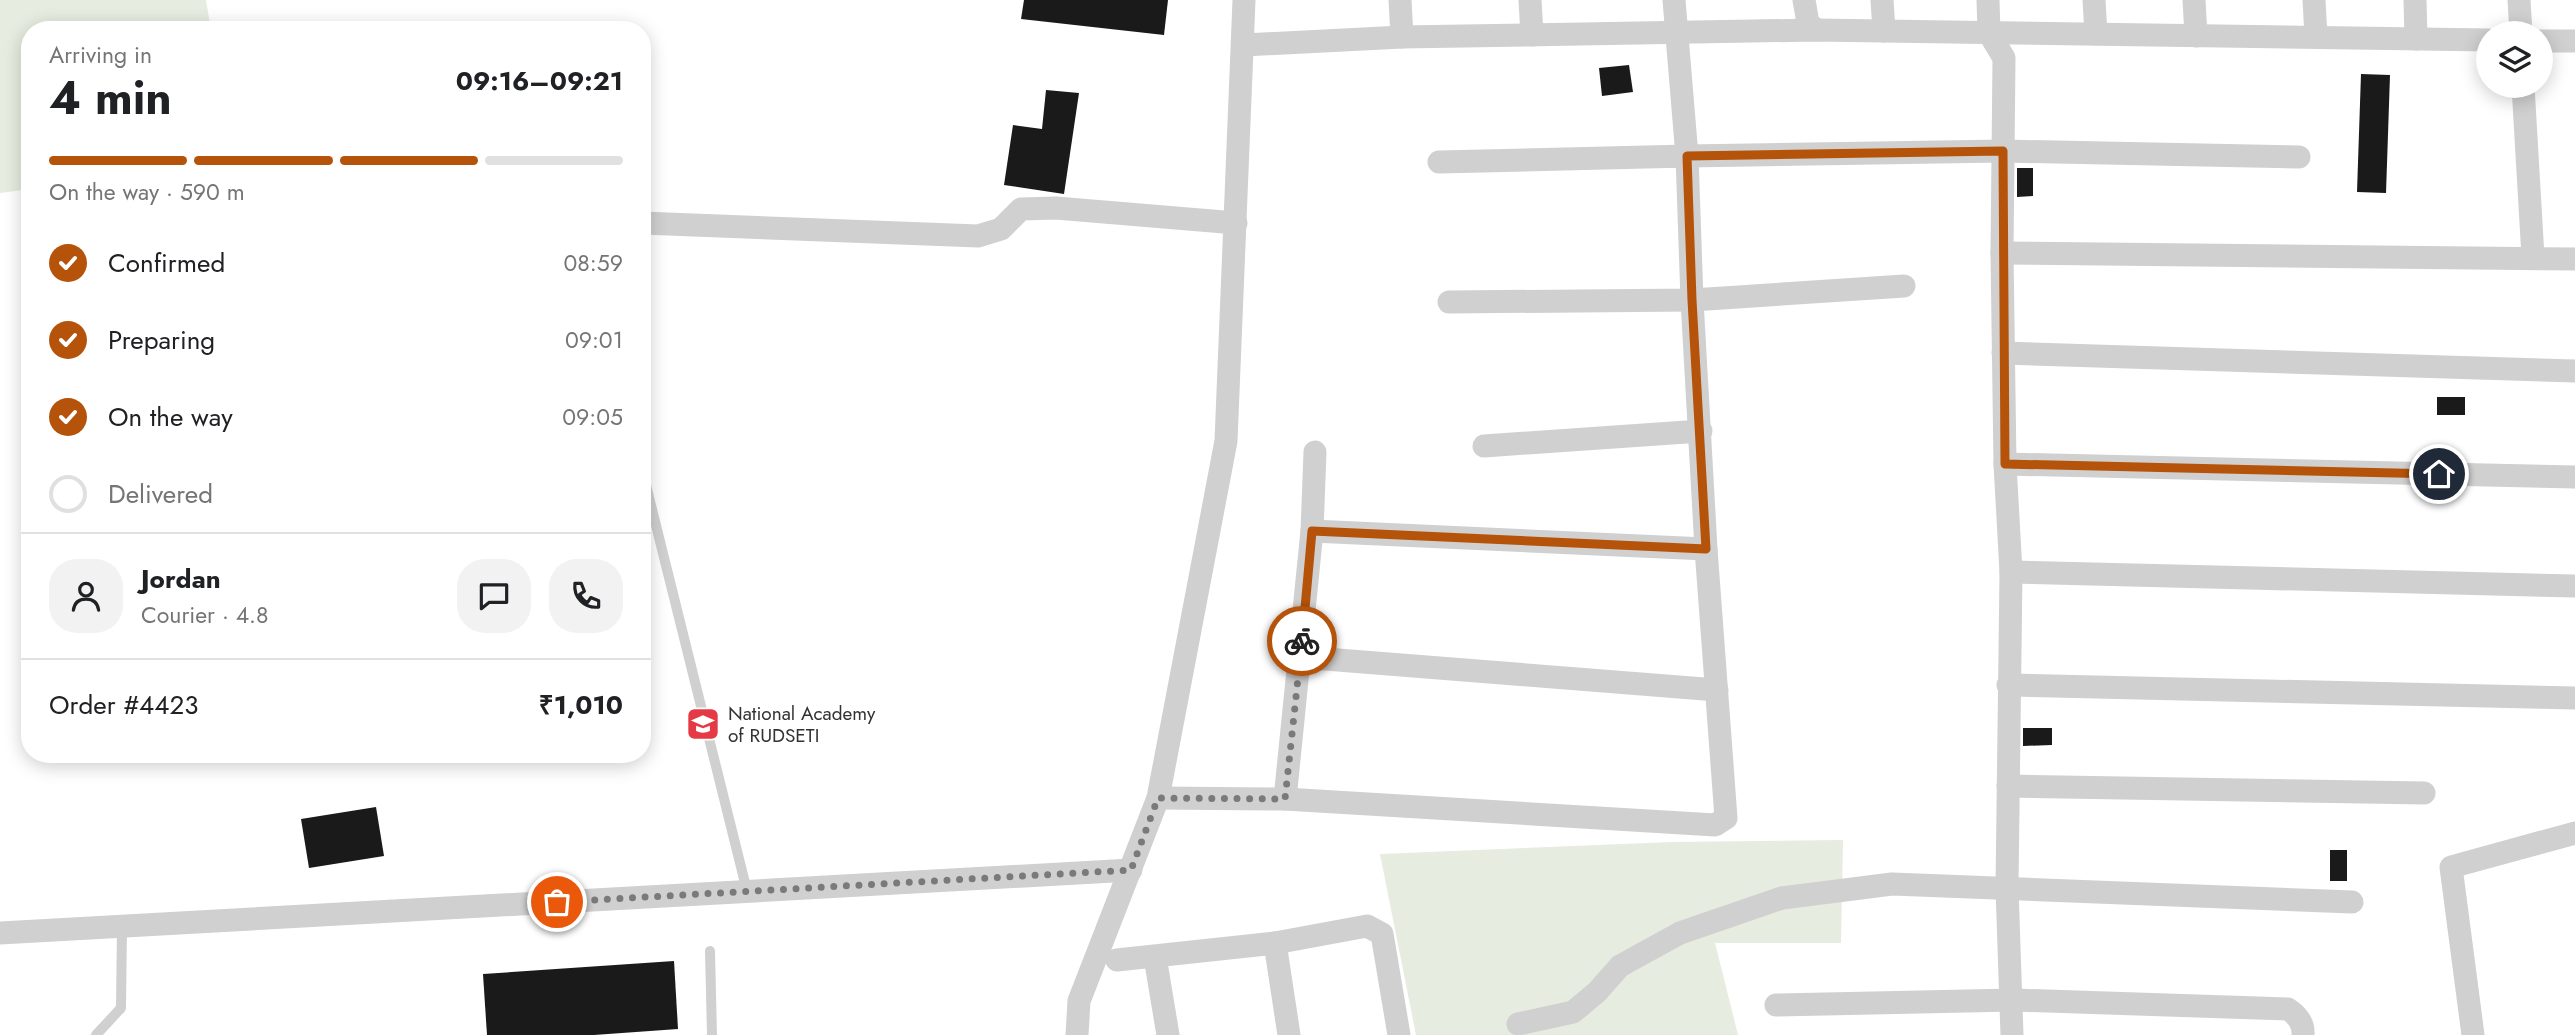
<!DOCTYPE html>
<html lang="en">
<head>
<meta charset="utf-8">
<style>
  body { margin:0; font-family:Jost,sans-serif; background:#f2f2f2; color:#202124; height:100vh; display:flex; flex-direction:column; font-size:26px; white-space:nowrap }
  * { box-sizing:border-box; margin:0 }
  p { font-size:23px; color:#757577 }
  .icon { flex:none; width:38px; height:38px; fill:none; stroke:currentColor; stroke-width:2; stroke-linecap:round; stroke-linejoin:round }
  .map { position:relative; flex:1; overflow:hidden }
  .details { position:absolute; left:21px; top:21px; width:630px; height:742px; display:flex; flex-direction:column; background:#fff; border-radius:28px; box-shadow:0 4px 18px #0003 }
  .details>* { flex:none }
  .controls { position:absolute; left:2476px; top:21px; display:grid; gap:14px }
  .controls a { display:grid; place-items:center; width:77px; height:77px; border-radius:50%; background:#fff; box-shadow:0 4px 18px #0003; font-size:35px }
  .pin { position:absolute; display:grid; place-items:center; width:60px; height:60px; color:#fff; margin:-30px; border:4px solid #fff; border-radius:50%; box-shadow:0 2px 7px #0007 }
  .courier { position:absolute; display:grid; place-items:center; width:70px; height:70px; margin:-35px; border:5px solid #b45309; border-radius:50%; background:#fff; color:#222; box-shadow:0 2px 9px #0007 }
  .summary em { font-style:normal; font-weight:700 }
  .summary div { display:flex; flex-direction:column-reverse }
  .summary { display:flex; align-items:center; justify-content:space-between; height:119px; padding:0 28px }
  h1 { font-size:46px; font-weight:700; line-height:52px }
  .bar { display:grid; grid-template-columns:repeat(4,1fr); gap:10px 7px; align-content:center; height:84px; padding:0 28px }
  .bar i { height:9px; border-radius:5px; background:#e0e0e0 }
  .bar .current { background:#b45309 }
  .bar p { grid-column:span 4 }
  .line { display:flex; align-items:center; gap:18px; padding:0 28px; border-top:2px solid #e0e0e0 }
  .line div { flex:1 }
  .round { display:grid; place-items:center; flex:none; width:74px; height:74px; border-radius:28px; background:#f2f2f2 }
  ol { padding:0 28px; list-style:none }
  li { display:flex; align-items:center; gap:21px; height:77px }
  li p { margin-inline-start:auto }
  li .icon { padding:7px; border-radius:50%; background:#b45309; color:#fff; stroke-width:4 }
  li:last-child { color:#757577 }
  li i { width:38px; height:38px; border:4px solid #e0e0e0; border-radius:50% }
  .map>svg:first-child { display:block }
  .green { fill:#e6ecdf }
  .building { fill:#1a1a1a }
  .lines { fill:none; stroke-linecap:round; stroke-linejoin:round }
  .lane { stroke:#d0d0d0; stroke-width:10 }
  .street { stroke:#d0d0d0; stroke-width:23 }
  .done { stroke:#7a7a7a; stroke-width:7; stroke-dasharray:0 12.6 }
  .route { stroke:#b45309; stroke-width:9 }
  .labels { text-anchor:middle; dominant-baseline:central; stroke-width:7; stroke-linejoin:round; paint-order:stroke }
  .poi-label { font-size:19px; fill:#333; stroke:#fff; text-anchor:start }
</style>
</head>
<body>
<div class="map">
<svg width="2575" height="1035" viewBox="0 0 2575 1035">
  <rect width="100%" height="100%" fill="#fff"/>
  <g class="green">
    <path d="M0,0H206L211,30H30V189L0,193Z"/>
    <path d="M1843,840L1841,943H1715L1738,1035H1416L1380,854L1672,842Z"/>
  </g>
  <g class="building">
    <path d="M1024,0H1168L1164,35L1021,19Z"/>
    <path d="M1629,65L1633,92L1602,96L1599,68Z"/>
    <path d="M2361,74L2390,75L2386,193L2357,192Z"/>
    <path d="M1046,90L1079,93L1064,194L1004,185L1013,125L1042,129Z"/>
    <path d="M2017,168H2033V196L2017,197Z"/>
    <rect x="2437" y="397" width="28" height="18"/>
    <path d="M2023,728H2052V745L2023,746Z"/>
    <path d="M376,807L384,856L309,868L301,819Z"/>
    <rect x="2330" y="850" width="17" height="31"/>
    <path d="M674,961L678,1029L594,1035H487L483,974Z"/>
  </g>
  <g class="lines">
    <g class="lane">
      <path d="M642,469L747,891"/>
      <path d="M710,951L712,1035"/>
      <path d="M96,1035L121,1008L122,926"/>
    </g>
    <g class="street">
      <path d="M1400,0L1402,37"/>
      <path d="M1530,0L1532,35"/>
      <path d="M1674,0L1687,156L2003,151L2299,157"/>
      <path d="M1804,0L1808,23L1816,30"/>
      <path d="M1882,0L1884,31"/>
      <path d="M1988,0L1989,33L2004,58L2002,253L2005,464L2011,572L2007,888L2012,1035"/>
      <path d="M2094,0L2096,34"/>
      <path d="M2194,0L2196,36"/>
      <path d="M2314,0L2316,37"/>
      <path d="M2415,0L2416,39"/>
      <path d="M2519,0L2521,33"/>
      <path d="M2541,41H2575"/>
      <path d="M1244,45L1402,37L1816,30L2488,40"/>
      <path d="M2523,86L2533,257"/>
      <path d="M642,223L978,236L1001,229L1021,209L1056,208L1236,223"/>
      <path d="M2002,253L2575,259"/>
      <path d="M1449,302L1692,300L1904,286"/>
      <path d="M2003,353L2575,371"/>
      <path d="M1484,446L1701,431"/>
      <path d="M2005,464L2575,477"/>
      <path d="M1312,531L1706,549"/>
      <path d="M2011,572L2575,586"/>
      <path d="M1300,657L1717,690"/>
      <path d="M2008,685L2575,698"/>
      <path d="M2008,786L2424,793"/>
      <path d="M1158,798L1285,799L1715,825L1726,818L1706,549L1692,300L1687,156L1439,162"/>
      <path d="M1285,799L1312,531L1315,452"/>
      <path d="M0,933L1131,870"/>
      <path d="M1275,943L1289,1035"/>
      <path d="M1155,957L1168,1035"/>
      <path d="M1117,960L1275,943L1367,926L1382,934L1399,1035"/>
      <path d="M1776,1005L2014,1000L2288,1009C2297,1015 2304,1023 2303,1035"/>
      <path d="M1518,1024L1573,1012L1597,992L1620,966L1680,933L1782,898L1892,884L2352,902"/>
      <path d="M1077,1035L1079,1001L1158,798L1226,441L1244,0"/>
      <path d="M2473,1035L2451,867L2575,833"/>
    </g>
  </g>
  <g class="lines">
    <path class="done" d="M557,902L1131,870L1158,798L1285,799L1302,641"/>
    <path class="route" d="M1302,641L1312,531L1706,549L1692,300L1687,156L2003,151L2005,464L2439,474"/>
  </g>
  <defs>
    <symbol id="university-square" viewBox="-11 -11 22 22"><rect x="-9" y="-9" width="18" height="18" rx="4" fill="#e63946" stroke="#fff"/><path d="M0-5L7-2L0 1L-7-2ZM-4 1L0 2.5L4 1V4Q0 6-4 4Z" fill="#fff"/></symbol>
  </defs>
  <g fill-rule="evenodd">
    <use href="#university-square" x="684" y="705" width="38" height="38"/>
  </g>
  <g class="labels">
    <g class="poi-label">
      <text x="728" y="713">National Academy<tspan x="728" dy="22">of RUDSETI</tspan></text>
    </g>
  </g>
</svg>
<div class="controls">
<a><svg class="icon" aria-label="layers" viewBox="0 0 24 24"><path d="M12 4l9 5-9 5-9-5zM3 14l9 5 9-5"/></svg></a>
</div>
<div class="pin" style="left:557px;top:902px;background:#ea580c"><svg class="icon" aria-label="bag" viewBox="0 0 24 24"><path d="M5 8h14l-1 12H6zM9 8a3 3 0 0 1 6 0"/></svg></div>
<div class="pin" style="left:2439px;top:474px;background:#1f2937"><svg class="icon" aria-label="home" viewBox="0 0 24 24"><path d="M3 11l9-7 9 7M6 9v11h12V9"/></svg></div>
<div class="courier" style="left:1302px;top:641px"><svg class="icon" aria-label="bike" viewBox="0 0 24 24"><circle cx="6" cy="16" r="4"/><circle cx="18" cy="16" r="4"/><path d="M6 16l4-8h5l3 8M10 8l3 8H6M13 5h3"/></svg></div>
<section class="details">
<div class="summary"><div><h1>4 min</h1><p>Arriving in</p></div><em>09:16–09:21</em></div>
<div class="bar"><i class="current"></i><i class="current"></i><i class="current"></i><i></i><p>On the way · 590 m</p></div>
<ol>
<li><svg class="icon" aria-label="check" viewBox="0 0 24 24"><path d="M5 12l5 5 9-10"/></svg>Confirmed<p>08:59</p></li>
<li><svg class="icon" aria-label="check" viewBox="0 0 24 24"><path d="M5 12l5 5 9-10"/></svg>Preparing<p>09:01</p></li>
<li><svg class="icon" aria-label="check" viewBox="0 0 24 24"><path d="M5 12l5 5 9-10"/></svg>On the way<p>09:05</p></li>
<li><i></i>Delivered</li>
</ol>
<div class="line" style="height:126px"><a class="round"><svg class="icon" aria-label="person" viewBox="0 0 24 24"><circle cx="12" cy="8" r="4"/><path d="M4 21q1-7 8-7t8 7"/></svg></a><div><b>Jordan</b><p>Courier · 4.8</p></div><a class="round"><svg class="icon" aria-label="chat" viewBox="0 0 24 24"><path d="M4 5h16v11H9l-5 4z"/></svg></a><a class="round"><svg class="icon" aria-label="phone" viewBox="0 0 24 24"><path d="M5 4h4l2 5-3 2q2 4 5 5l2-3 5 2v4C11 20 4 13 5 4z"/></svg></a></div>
<div class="line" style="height:91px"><div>Order #4423</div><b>₹1,010</b></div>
</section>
</div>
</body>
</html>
